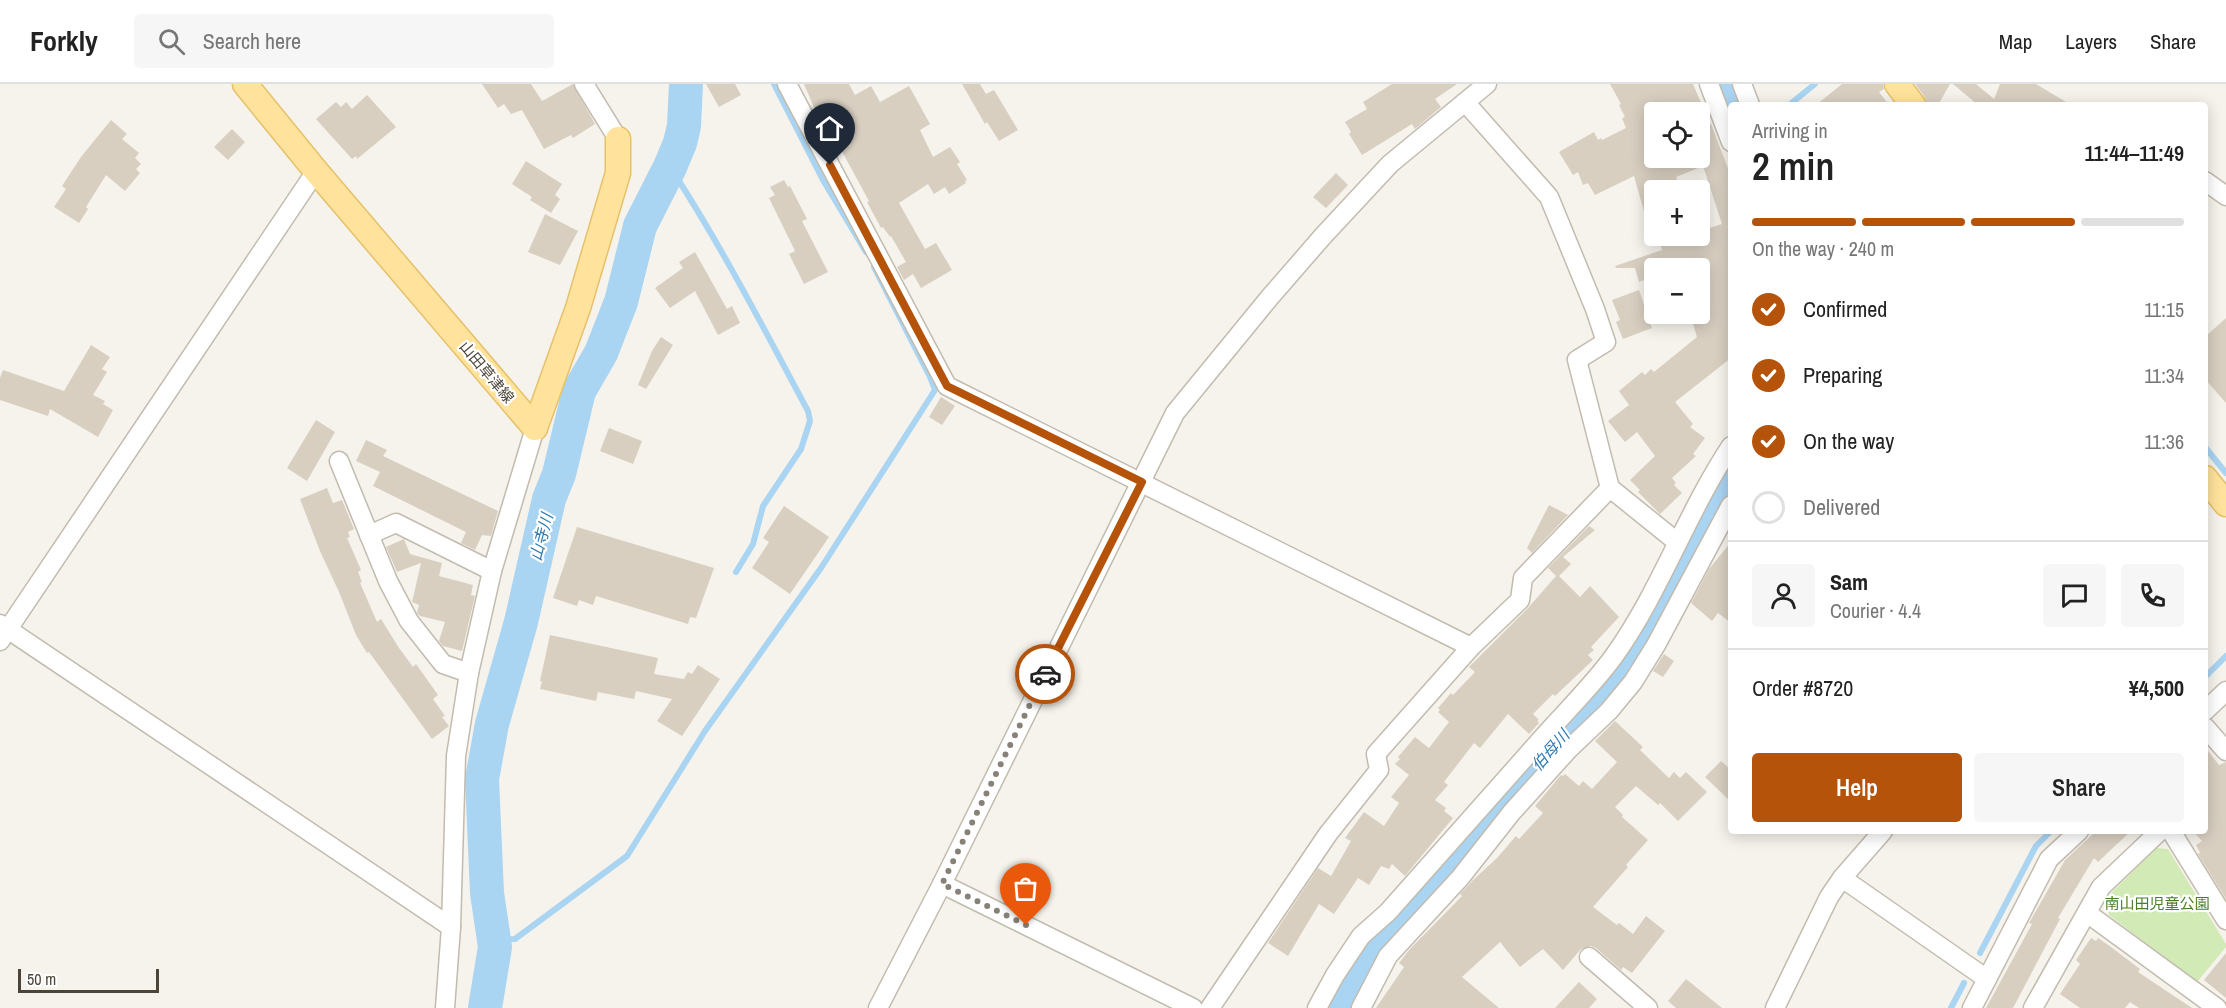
<!DOCTYPE html>
<html lang="en">
<head>
<meta charset="utf-8">
<style>
  body { margin:0; font-family:"Archivo Narrow","Noto Sans JP",sans-serif; background:#f6f6f6; color:#222; height:100vh; display:flex; flex-direction:column; font-size:22px; white-space:nowrap }
  * { box-sizing:border-box; margin:0 }
  p { font-size:20px; color:#767676 }
  .icon { flex:none; width:33px; height:33px; fill:none; stroke:currentColor; stroke-width:2; stroke-linecap:round; stroke-linejoin:round }
  .map { position:relative; flex:1; overflow:hidden }
  .panel { position:absolute; left:1728px; top:18px; width:480px; height:732px; display:flex; flex-direction:column; background:#fff; border-radius:6px; box-shadow:0 3px 15px #0003 }
  .panel>* { flex:none }
  .buttons { position:absolute; left:1644px; top:18px; display:grid; gap:12px }
  .buttons a { display:grid; place-items:center; width:66px; height:66px; border-radius:6px; background:#fff; box-shadow:0 3px 15px #0003; font-size:30px }
  .scale { position:absolute; left:18px; bottom:15px; width:141px; box-sizing:border-box; padding-left:6px; border:3px solid #4b4439; border-top:0; font-size:16px; line-height:21px; white-space:nowrap; color:#4b4439; -webkit-text-stroke:4px #fff; paint-order:stroke }
  .pin { position:absolute; display:grid; place-items:center; width:51px; height:51px; color:#fff; margin:-62px -26px; border-radius:50% 50% 50% 0; rotate:-45deg; box-shadow:0 0 6px #0007 }
  .pin .icon { rotate:45deg }
  .courier { position:absolute; display:grid; place-items:center; width:60px; height:60px; margin:-30px; border:4px solid #b45309; border-radius:50%; background:#fff; color:#222; box-shadow:0 2px 8px #0007 }
  .overview em { font-style:normal; font-weight:600 }
  .overview div { display:flex; flex-direction:column-reverse }
  .overview { display:flex; align-items:center; justify-content:space-between; height:102px; padding:0 24px }
  h1 { font-size:39px; font-weight:600; line-height:45px }
  .bar { display:grid; grid-template-columns:repeat(4,1fr); gap:9px 6px; align-content:center; height:72px; padding:0 24px }
  .bar i { height:8px; border-radius:4px; background:#e0e0e0 }
  .bar .selected { background:#b45309 }
  .bar p { grid-column:span 4 }
  .line { display:flex; align-items:center; gap:15px; padding:0 24px; border-top:2px solid #e0e0e0 }
  .line div { flex:1 }
  .round { display:grid; place-items:center; flex:none; width:63px; height:63px; border-radius:6px; background:#f6f6f6 }
  ol { padding:0 24px; list-style:none }
  li { display:flex; align-items:center; gap:18px; height:66px }
  li p { margin-inline-start:auto }
  li .icon { padding:6px; border-radius:50%; background:#b45309; color:#fff; stroke-width:4 }
  li:last-child { color:#767676 }
  li i { width:33px; height:33px; border:3px solid #e0e0e0; border-radius:50% }
  .action { display:flex; gap:12px; margin-top:auto; padding:12px 24px }
  .action a { flex:1; height:69px; border-radius:6px; background:#b45309; color:#fff; font-size:24px; font-weight:600; line-height:69px; text-align:center }
  .action a+a { background:#f6f6f6; color:#222 }
  header { display:flex; align-items:center; gap:36px; box-sizing:border-box; height:84px; padding:0 30px; background:#fff; border-bottom:2px solid #e0e0e0 }
  header strong { font-size:28px }
  nav { display:flex; gap:33px; margin-inline-start:auto; font-size:21px }
  .search { width:420px; height:54px; background:#f6f6f6; display:flex; align-items:center; gap:15px; box-sizing:border-box; padding:0 21px; border-radius:6px; color:#767676; font-size:22px }
  .map>svg:first-child { display:block }
  .green { fill:#d2eab5 }
  .lines { fill:none; stroke-linecap:round; stroke-linejoin:round }
  .stream { stroke:#a9d4f2; stroke-width:6 }
  .river { stroke:#a9d4f2; stroke-width:34 }
  .building { fill:#d8cfc1 }
  .minor-casing { stroke:#c2bbae; stroke-width:21 }
  .major-casing { stroke:#e6c16a; stroke-width:27 }
  .minor { stroke:#fff; stroke-width:18 }
  .major { stroke:#ffe39c; stroke-width:24 }
  .done { stroke:#878178; stroke-width:6; stroke-dasharray:0 10.8 }
  .route { stroke:#b45309; stroke-width:8 }
  .labels { text-anchor:middle; dominant-baseline:central; stroke-width:4.5; stroke-linejoin:round; paint-order:stroke }
  .street-label { font-size:15px; fill:#4b4439; stroke:#fff }
  .park-label { font-size:15px; fill:#4a7f2a; stroke:#fff }
  .water-label { font-size:16px; font-style:italic; fill:#2e7ab2; stroke:#fff }
</style>
</head>
<body>
<header>
<strong>Forkly</strong>
<div class="search"><svg class="icon" aria-label="search" viewBox="0 0 24 24"><circle cx="10" cy="10" r="6"/><path d="M15 15l6 6"/></svg>Search here</div>
<nav><a>Map</a><a>Layers</a><a>Share</a></nav>
</header>
<div class="map">
<svg width="2226" height="924" viewBox="0 0 2226 924">
  <rect width="100%" height="100%" fill="#f6f3ec"/>
  <path class="green" d="M2156,764L2168,765L2226,860V863L2197,898L2109,831L2106,814Z"/>
  <g class="lines">
    <g class="stream">
      <path d="M774,0L823,96L866,168"/>
      <path d="M1789,21L1815,0"/>
      <path d="M670,83C721,161 764,245 808,327L810,337L801,365L763,422L753,460L736,488"/>
      <path d="M2205,363L2226,389"/>
      <path d="M2205,593L2226,572"/>
      <path d="M494,856L515,855L627,772L705,647L821,484L935,306L930,293L874,183"/>
      <path d="M1980,869L2036,762L2051,747"/>
      <path d="M1951,924L1964,899"/>
    </g>
    <g class="river">
      <path d="M1722,0L1731,21"/>
      <path d="M485,924L495,863L487,809L482,695L492,640L521,538L549,415L559,390L579,307L601,269L621,218L640,142L670,83L680,59L684,42L686,0"/>
      <path d="M1342,924L1355,896L1375,865L1446,783L1600,614L1629,577L1731,390"/>
    </g>
  </g>
  <g class="building">
    <path d="M482,0H531L542,17L573,0L595,40L573,54L571,51L544,65L522,26L511,30L504,20L498,24Z"/>
    <path d="M706,0H735L741,11L719,23Z"/>
    <path d="M804,0H849L855,11L871,2L880,18L909,2L930,40L920,46L933,73L950,63L960,78L957,80L967,96L965,97L966,99L949,110L945,103L934,110L928,100L899,119L925,165L936,159L952,186L921,204L913,190L904,196L897,183L906,178L891,152L890,153L883,143L881,144L867,118L869,117L833,51L829,53L819,35Z"/>
    <path d="M962,0H980L986,10L994,6L1018,46L999,57L987,38L985,40Z"/>
    <path d="M1392,0H1457L1435,15L1441,23L1415,45L1412,40L1362,71L1349,50L1351,48L1345,38L1367,25L1363,18Z"/>
    <path d="M1610,0H1693L1705,28H1654V74H1700V44L1711,40L1731,92V274L1675,318L1693,340L1690,343L1705,354L1693,370L1696,372L1672,394L1676,399L1674,401L1682,409L1660,430L1638,408L1640,406L1630,396L1655,372L1637,348L1625,358L1608,337L1629,321L1619,307L1642,288L1645,291L1651,285L1654,288L1697,253L1690,230H1700V184H1654V192L1639,198L1635,184H1616L1615,182L1662,166L1658,152H1700V147L1722,140L1703,82L1676,93L1680,106H1654V149H1650L1634,92L1595,111L1588,99L1583,101L1578,88L1573,91L1559,68L1594,48L1598,56L1601,54L1602,56L1626,44L1622,34L1625,33L1619,21L1621,20Z"/>
    <path d="M1842,0H1883L1884,5L1879,8L1889,21H1816Z"/>
    <path d="M1915,0H1950L1938,21H1927L1924,12Z"/>
    <path d="M1953,0H1976L1994,15L2000,0H2036L2071,21H1978Z"/>
    <path d="M367,11L396,43L357,75L356,72L352,75L316,35L336,18L341,23L346,18L352,25Z"/>
    <path d="M111,36L127,50L122,55L139,69L135,74L141,80L136,85L140,89L125,107L106,91L86,123L88,125L79,139L54,123L66,105L62,102L81,73Z"/>
    <path d="M232,45L245,58L228,76L214,63Z"/>
    <path d="M526,77L562,100L555,111L560,115L551,129L530,116L532,113L512,100Z"/>
    <path d="M1336,89L1348,101L1326,124L1313,113Z"/>
    <path d="M784,96L788,103L790,102L807,135L802,137L828,188L804,200L789,170L795,167L769,114L775,111L770,103Z"/>
    <path d="M545,130L578,147L560,181L528,168Z"/>
    <path d="M695,168L727,225L732,222L740,239L718,251L695,207L670,224L655,204L683,184L679,178Z"/>
    <path d="M1639,206L1652,244L1623,255L1616,238L1620,236L1612,216Z"/>
    <path d="M2226,234V319L2205,295V253Z"/>
    <path d="M661,253L673,261L646,305L638,301L652,267Z"/>
    <path d="M91,261L110,273L102,285L107,288L93,311L105,317L103,320L113,326L98,353L50,325L48,332L0,316V294L3,286L64,307Z"/>
    <path d="M941,313L955,322L942,341L929,333Z"/>
    <path d="M316,336L335,348L307,397L287,384Z"/>
    <path d="M609,344L642,357L633,380L600,367Z"/>
    <path d="M366,356L387,366L383,372L498,427L491,452L482,451L475,466L461,459L466,448L373,402L380,388L356,377Z"/>
    <path d="M327,404L333,419L342,416L354,445L348,448L350,453L347,454L361,486L358,488L362,498L360,499L377,538L381,535L399,564L413,583L416,580L438,611L433,615L445,632L442,633L449,642L432,655L369,568L367,569L356,551L339,508L320,467L300,415Z"/>
    <path d="M1549,421L1568,431L1532,469L1527,464Z"/>
    <path d="M784,422L829,453L790,510L752,484L769,458L763,454Z"/>
    <path d="M1589,442L1595,446L1563,473L1571,480L1559,492L1580,513L1590,502L1619,533L1591,563L1594,566L1588,571L1593,576L1555,612L1553,610L1533,630L1539,636L1537,637L1539,639L1529,650L1508,630L1480,664L1474,659L1444,698L1448,701L1435,716L1446,724L1444,727L1453,734L1405,792L1392,780L1389,785L1381,782L1369,801L1358,794L1334,830L1319,820L1288,872L1268,859L1318,784L1331,792L1351,757L1345,754L1364,728L1384,742L1399,719L1391,713L1409,691L1395,680L1400,675L1398,673L1415,653L1429,664L1449,638L1438,628L1440,626L1438,624L1451,609L1453,611L1475,588L1469,583L1528,524L1556,492L1548,484Z"/>
    <path d="M577,443L714,484L696,534L690,533L688,540L596,512L593,521L579,516L577,522L553,514Z"/>
    <path d="M404,455L410,470L442,479L439,492L473,501L471,511L475,512L462,567L443,562L439,557L445,538L420,532L417,529L419,521L412,518L421,479L397,488L386,463Z"/>
    <path d="M1731,458V539L1718,529L1712,537L1691,519L1709,485Z"/>
    <path d="M550,551L658,574L654,590L684,595L688,588L692,590L698,581L720,595L682,652L657,637L672,615L636,607L634,615L598,608L596,617L540,605L542,598L540,597Z"/>
    <path d="M1664,570L1674,577L1663,593L1653,587Z"/>
    <path d="M1615,637L1643,663L1640,666L1669,694L1674,688L1680,694L1686,688L1707,708L1678,737L1660,719L1658,721L1636,702L1615,723L1623,731L1622,733L1648,756L1626,781L1628,783L1593,823L1617,841L1619,839L1633,850L1646,832L1665,847L1632,889L1623,883L1621,886L1596,864L1591,862L1581,865L1563,886L1543,865L1520,883L1500,858L1462,893L1499,924H1376L1404,883L1399,879L1409,866L1462,812L1460,810L1473,796L1497,774L1516,752L1519,755L1543,729L1535,722L1561,691L1563,692L1565,690L1579,702L1583,697L1592,705L1617,678L1595,657Z"/>
    <path d="M2205,663L2219,681L2226,678V815L2198,770L2200,769L2196,761L2202,757L2193,747H2205Z"/>
    <path d="M1721,677L1731,686V718L1705,693Z"/>
    <path d="M2096,747H2131L2098,778L2094,774L2058,834L2060,835L2013,924H1986L2032,840L2029,839L2065,776Z"/>
    <path d="M2091,854L2096,857L2098,854L2111,863L2140,885L2138,888L2192,924H2139L2130,918L2125,924H2080L2060,910L2080,880L2076,876Z"/>
    <path d="M2226,869V914L2204,896Z"/>
    <path d="M1686,895L1722,924H1676L1668,917Z"/>
    <path d="M1579,898L1597,915L1589,924H1555Z"/>
  </g>
  <g class="lines">
    <defs>
      <g id="minor">
        <path d="M584,0L618,55"/>
        <path d="M787,0L947,302L1471,563"/>
        <path d="M1709,0L1731,58"/>
        <path d="M1742,0L1750,21"/>
        <path d="M1465,18L1549,113L1595,225L1606,258L1577,276L1610,404L1677,458"/>
        <path d="M2205,97L2226,112"/>
        <path d="M339,377L388,497L409,537L443,580L469,589"/>
        <path d="M369,451L396,439L492,487"/>
        <path d="M0,540L451,843"/>
        <path d="M0,557L316,87"/>
        <path d="M2205,627L2226,607"/>
        <path d="M2205,643L2226,667"/>
        <path d="M2171,747L2226,836"/>
        <path d="M1842,794L1987,895"/>
        <path d="M942,800L1193,924"/>
        <path d="M2087,829L2217,924"/>
        <path d="M1589,873L1648,924"/>
        <path d="M445,924L451,843L456,672L469,589L492,487L535,344"/>
        <path d="M878,924L942,800L1175,329L1270,213L1323,152L1390,80L1487,0"/>
        <path d="M1210,924L1328,750L1379,686L1376,670L1471,563L1520,516L1523,494L1610,404"/>
        <path d="M1317,924L1335,891L1361,852L1388,828C1440,769 1493,710 1545,651C1568,625 1593,601 1614,572C1660,508 1687,428 1731,362"/>
        <path d="M1361,924L1388,872L1460,794L1512,728L1568,666L1609,627L1633,598L1656,561L1731,421"/>
        <path d="M1775,924L1829,813L1842,794L1883,747"/>
        <path d="M1972,924L2049,775L2079,747"/>
        <path d="M2033,924L2101,803L2160,747"/>
      </g>
      <g id="major">
        <path d="M245,0L316,87L535,344"/>
        <path d="M1897,0L1913,21"/>
        <path d="M535,344L578,224L618,89V55"/>
        <path d="M2205,394L2226,420"/>
      </g>
    </defs>
    <use href="#minor" class="minor-casing"/>
    <use href="#major" class="major-casing"/>
    <use href="#minor" class="minor"/>
    <use href="#major" class="major"/>
  </g>
  <g class="lines">
    <path class="done" d="M1026,841L942,800L1045,590"/>
    <path class="route" d="M830,81L947,302L1142,398L1045,590"/>
  </g>
  <g class="labels">
    <g class="street-label">
      <text transform="translate(487 288) rotate(50)">山田草津線</text>
    </g>
    <g class="park-label">
      <text x="2157" y="819">南山田児童公園</text>
    </g>
    <g class="water-label">
      <text transform="translate(541 453) rotate(-75)">山寺川</text>
      <text transform="translate(1550 666) rotate(-49)">伯母川</text>
    </g>
  </g>
</svg>
<div class="buttons">
<a><svg class="icon" aria-label="locate" viewBox="0 0 24 24"><circle cx="12" cy="12" r="6"/><path d="M12 2v4M12 18v4M2 12h4M18 12h4"/></svg></a>
<a>+</a>
<a>−</a>
</div>
<div class="scale">50 m</div>
<div class="pin" style="left:1026px;top:841px;background:#ea580c"><svg class="icon" aria-label="bag" viewBox="0 0 24 24"><path d="M5 8h14l-1 12H6zM9 8a3 3 0 0 1 6 0"/></svg></div>
<div class="pin" style="left:830px;top:81px;background:#1f2937"><svg class="icon" aria-label="home" viewBox="0 0 24 24"><path d="M3 11l9-7 9 7M6 9v11h12V9"/></svg></div>
<div class="courier" style="left:1045px;top:590px"><svg class="icon" aria-label="car" viewBox="0 0 24 24"><path d="M5 17H2v-5l4-1 3-4h7l3 4 3 1v5h-3M9 17h6M6 11h13"/><circle cx="7" cy="17" r="2"/><circle cx="17" cy="17" r="2"/></svg></div>
<section class="panel">
<div class="overview"><div><h1>2 min</h1><p>Arriving in</p></div><em>11:44–11:49</em></div>
<div class="bar"><i class="selected"></i><i class="selected"></i><i class="selected"></i><i></i><p>On the way · 240 m</p></div>
<ol>
<li><svg class="icon" aria-label="check" viewBox="0 0 24 24"><path d="M5 12l5 5 9-10"/></svg>Confirmed<p>11:15</p></li>
<li><svg class="icon" aria-label="check" viewBox="0 0 24 24"><path d="M5 12l5 5 9-10"/></svg>Preparing<p>11:34</p></li>
<li><svg class="icon" aria-label="check" viewBox="0 0 24 24"><path d="M5 12l5 5 9-10"/></svg>On the way<p>11:36</p></li>
<li><i></i>Delivered</li>
</ol>
<div class="line" style="height:108px"><a class="round"><svg class="icon" aria-label="person" viewBox="0 0 24 24"><circle cx="12" cy="8" r="4"/><path d="M4 21q1-7 8-7t8 7"/></svg></a><div><b>Sam</b><p>Courier · 4.4</p></div><a class="round"><svg class="icon" aria-label="chat" viewBox="0 0 24 24"><path d="M4 5h16v11H9l-5 4z"/></svg></a><a class="round"><svg class="icon" aria-label="phone" viewBox="0 0 24 24"><path d="M5 4h4l2 5-3 2q2 4 5 5l2-3 5 2v4C11 20 4 13 5 4z"/></svg></a></div>
<div class="line" style="height:78px"><div>Order #8720</div><b>¥4,500</b></div>
<div class="action"><a>Help</a><a>Share</a></div>
</section>
</div>
</body>
</html>
